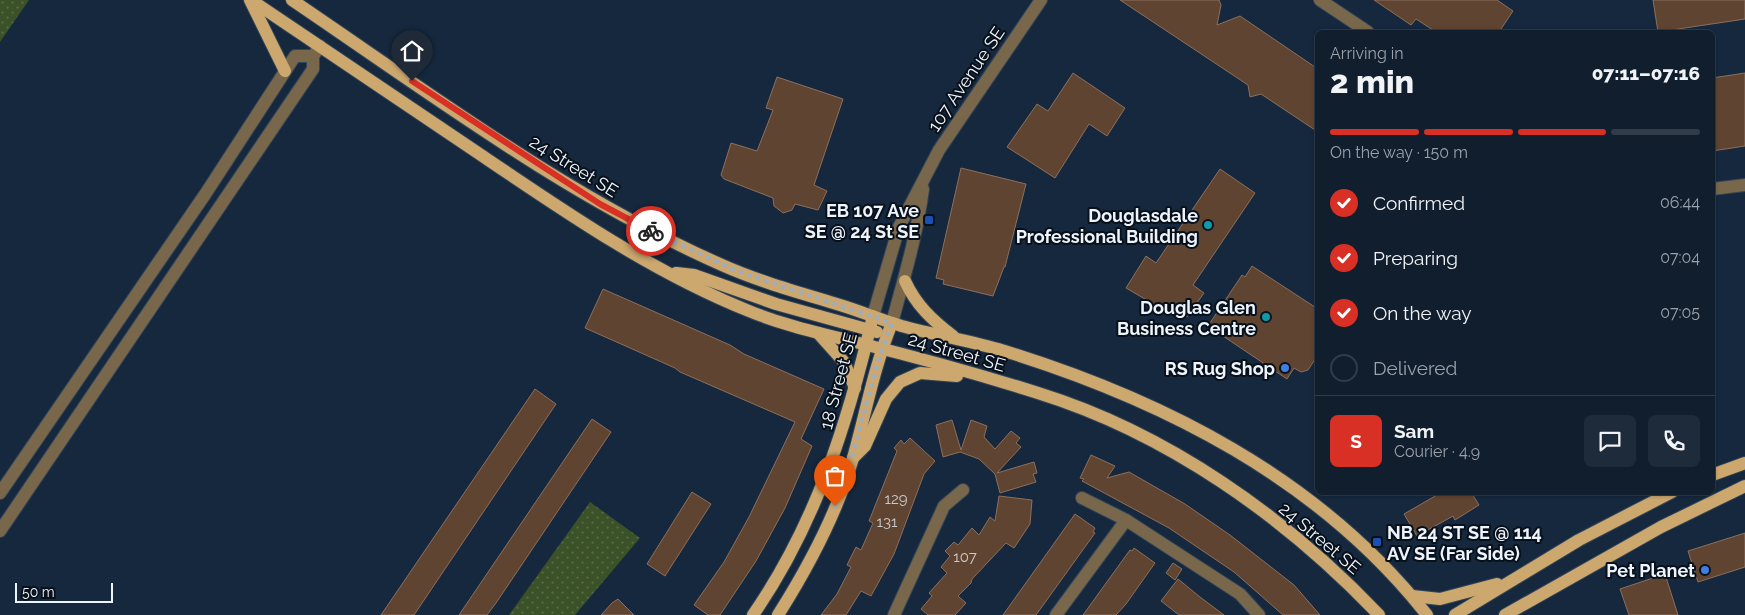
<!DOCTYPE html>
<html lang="en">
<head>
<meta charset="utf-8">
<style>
  body { margin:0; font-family:Raleway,sans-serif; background:#1e2b3a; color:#f1f3f6; height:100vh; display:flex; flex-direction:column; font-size:19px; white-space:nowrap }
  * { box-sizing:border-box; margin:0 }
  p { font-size:16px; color:#9ca2aa }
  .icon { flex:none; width:28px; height:28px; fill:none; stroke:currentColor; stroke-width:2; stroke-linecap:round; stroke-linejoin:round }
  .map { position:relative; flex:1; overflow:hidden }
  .details { position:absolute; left:1315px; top:30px; width:400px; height:465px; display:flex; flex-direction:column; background:#101e2e; border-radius:8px; box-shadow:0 1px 4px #0004,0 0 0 1px #303c4a }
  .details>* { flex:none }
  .scale { position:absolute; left:15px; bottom:12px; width:98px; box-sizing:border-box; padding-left:5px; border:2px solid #edf4fd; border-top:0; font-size:14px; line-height:18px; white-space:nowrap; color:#edf4fd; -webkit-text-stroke:4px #08101a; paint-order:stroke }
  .pin { position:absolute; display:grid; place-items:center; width:42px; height:42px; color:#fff; margin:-51px -21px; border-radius:50% 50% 50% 0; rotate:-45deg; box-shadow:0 0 5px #0007 }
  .pin .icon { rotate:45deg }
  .courier { position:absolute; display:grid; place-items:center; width:50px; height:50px; margin:-25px; border:4px solid #d93025; border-radius:50%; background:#fff; color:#222; box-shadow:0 1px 6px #0007 }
  .summary em { font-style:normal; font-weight:800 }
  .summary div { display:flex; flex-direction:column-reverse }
  .summary { display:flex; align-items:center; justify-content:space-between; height:85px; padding:0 15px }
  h1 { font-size:32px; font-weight:800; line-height:38px }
  .bar { display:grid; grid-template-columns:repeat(4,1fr); gap:8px 5px; align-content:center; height:60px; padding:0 15px }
  .bar i { height:6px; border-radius:4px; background:#303c4a }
  .bar .active { background:#d93025 }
  .bar p { grid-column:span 4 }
  .line { display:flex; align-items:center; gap:12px; padding:0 15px; border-top:1px solid #303c4a }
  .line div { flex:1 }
  .round { display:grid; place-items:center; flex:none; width:52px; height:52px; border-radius:8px; background:#1e2b3a }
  ol { padding:0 15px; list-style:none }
  li { display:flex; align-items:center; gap:15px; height:55px }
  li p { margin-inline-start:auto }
  li .icon { padding:5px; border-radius:50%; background:#d93025; color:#fff; stroke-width:4 }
  li:last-child { color:#9ca2aa }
  li i { width:28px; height:28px; border:2px solid #303c4a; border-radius:50% }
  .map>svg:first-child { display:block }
  .park { fill:url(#park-dots) }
  .building { fill:#604432; stroke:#8d6f5c }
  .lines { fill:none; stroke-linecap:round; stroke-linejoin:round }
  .minor-casing { stroke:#334558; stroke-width:14 }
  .major-casing { stroke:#334558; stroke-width:14 }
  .minor { stroke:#79674c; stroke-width:12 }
  .major { stroke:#cca76e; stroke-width:12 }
  .done { stroke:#a1adba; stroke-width:5; stroke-dasharray:0 9 }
  .route { stroke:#d93025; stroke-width:6 }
  .transit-dot { fill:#1a4fb4; stroke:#08101a; stroke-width:2 }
  .culture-dot { fill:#0f9aa8; stroke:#08101a; stroke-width:2 }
  .shop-dot { fill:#3f7fe0; stroke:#08101a; stroke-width:2 }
  .labels { text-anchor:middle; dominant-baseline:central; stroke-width:4; stroke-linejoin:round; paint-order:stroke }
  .number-label { font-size:15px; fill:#cac8ca }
  .street-label { font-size:18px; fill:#edf4fd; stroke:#08101a }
  .poi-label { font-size:18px; font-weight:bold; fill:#edf4fd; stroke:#08101a; text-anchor:end }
</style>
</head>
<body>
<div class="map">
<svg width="1745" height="615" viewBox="0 0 1745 615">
  <defs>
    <pattern id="park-dots" width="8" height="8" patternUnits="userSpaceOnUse" patternTransform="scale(1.25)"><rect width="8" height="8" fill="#3b5128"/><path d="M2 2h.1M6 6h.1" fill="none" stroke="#586b48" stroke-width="1.8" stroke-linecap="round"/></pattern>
  </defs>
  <rect width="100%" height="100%" fill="#15283d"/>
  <g class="park">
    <path d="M0,0H29L0,42Z"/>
    <path d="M590,502L640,538L575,615H509Z"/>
  </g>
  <g class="building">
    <path d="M1120,0H1219L1221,5L1217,25L1240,16L1318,69V132L1261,94L1250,97L1248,85Z"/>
    <path d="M1374,0H1497L1513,11L1499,32H1436L1416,19L1411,25Z"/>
    <path d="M1653,0H1745V19L1658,32Z"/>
    <path d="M1073,73L1125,108L1107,136L1089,124L1055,178L1007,147L1037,104L1048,111Z"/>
    <path d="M1745,73V146L1712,151V78Z"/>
    <path d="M777,77L843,99L814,185L827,191L818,210L795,204L792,210L783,213L774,206L773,198L724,179L721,175L731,143L757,151L773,110L766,108Z"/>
    <path d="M961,168L1026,184L1005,267H1004L993,296L943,284L944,280L936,278Z"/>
    <path d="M1220,169L1255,193L1193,285L1204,293L1187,317L1157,306L1126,288L1146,256L1156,263Z"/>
    <path d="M1252,266L1318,309V355L1308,370L1301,372L1294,368L1287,379L1208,326L1242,275L1245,277Z"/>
    <path d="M603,289L730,345L744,354L824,389L801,439L812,446L785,508L756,561L720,615H708L694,605L724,562L749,517L795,422L680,372L675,368L585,328Z"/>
    <path d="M535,389L556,404L414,615H381Z"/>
    <path d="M592,419L611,432L496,603L487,615H459Z"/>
    <path d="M952,420L961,450L971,420L987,426L984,437L995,449L1011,431L1020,438L1016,443L1021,447L997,473L1034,462L1037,473L1033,474L1036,482L1000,493L995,474L979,459L960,452L943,457L936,425Z"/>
    <path d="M910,438L935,461L924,474L894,554L871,596L861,591L846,615H821L837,594L851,567L847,565L856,547L861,550L873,523L869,521L897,451L894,448L901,440L904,444Z"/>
    <path d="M1091,455L1115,466L1107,478L1129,472L1185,504L1230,535L1294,585L1320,615H1283L1234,572L1169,528L1082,481L1084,479L1080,478Z"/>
    <path d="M692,492L711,504L665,576L647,564Z"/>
    <path d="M1442,492H1471L1479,505L1455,520L1453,516L1417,536L1404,514Z"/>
    <path d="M999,496L1032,500L1030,524L1014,548L1006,543L972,579L971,583L958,596L966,603L955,615H928L921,609L932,596L929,593L947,573L941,567L950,556L945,551L954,542L958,545L972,528L979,535L990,517L995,521Z"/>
    <path d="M1075,514L1095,528L1093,532L1095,533L1036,615H1003Z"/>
    <path d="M1745,533V567L1698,582L1688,551Z"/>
    <path d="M1134,548L1155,563L1126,604L1116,615H1083L1130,550L1132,551Z"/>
    <path d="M1173,563L1182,569L1175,580L1166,573Z"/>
    <path d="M1665,574L1678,615H1629L1620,589Z"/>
    <path d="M1178,579L1200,597L1224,615H1179L1161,601Z"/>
    <path d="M618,599L634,615H601L612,603Z"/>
  </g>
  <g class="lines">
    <defs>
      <g id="minor">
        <path d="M1320,0L1368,32"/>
        <path d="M1712,189L1745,185"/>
        <path d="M873,316L899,227L939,150L1041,0"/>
        <path d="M892,323C904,278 917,235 923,189"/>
        <path d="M0,493L206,193L295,56H313"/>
        <path d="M1082,498L1126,520"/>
        <path d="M0,531L313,69V56L320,46"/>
        <path d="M894,615L944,506L963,490"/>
        <path d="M1056,615L1126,520L1240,594L1259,615"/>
      </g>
      <g id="major">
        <path d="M250,0L285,71"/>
        <path d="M251,0C329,52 406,105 484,157C568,214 654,273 749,311C783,325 819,333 855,342C916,357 978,374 1038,393C1167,433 1286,517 1379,615"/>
        <path d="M292,0C431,94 568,197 722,265C760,282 801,293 840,305C863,312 886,322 909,328C938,335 969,341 998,349C1162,399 1319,478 1427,615"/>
        <path d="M676,273L694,275L776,304L877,332"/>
        <path d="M905,281C916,305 932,320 953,336"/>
        <path d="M818,333L844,362L855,388"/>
        <path d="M853,458L865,446L886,399L900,382L920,373L957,376"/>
        <path d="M1712,475L1745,463"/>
        <path d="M1412,596L1440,599L1497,584"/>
        <path d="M753,615C816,524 848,422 873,316"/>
        <path d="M778,615C809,566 837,514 853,458C866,412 874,367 892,323"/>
        <path d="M1455,615L1579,540L1672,492"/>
        <path d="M1505,615L1661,527L1745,486"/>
      </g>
    </defs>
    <use href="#minor" class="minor-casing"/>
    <use href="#major" class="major-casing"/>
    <use href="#minor" class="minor"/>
    <use href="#major" class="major"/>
  </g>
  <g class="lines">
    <path class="done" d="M651,231L737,271L892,323C868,382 859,446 835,506"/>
    <path class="route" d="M412,81L600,204L651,231"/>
  </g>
  <g class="transit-dot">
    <rect x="924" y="215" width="10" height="10" rx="2.5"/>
    <rect x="1372" y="537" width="10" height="10" rx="2.5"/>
  </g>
  <g class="culture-dot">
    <circle cx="1208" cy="225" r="5"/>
    <circle cx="1266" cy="317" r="5"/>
  </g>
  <g class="shop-dot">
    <circle cx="1285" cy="368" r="5"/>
    <circle cx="1705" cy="570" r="5"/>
  </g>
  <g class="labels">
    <g class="number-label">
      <text x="896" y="499">129</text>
      <text x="887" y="522">131</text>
      <text x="965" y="557">107</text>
    </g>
    <g class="street-label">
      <text transform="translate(966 79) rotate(-56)">107 Avenue SE</text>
      <text transform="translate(574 166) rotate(32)">24 Street SE</text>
      <text transform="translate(957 352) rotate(16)">24 Street SE</text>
      <text transform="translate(838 381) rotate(-75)">18 Street SE</text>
      <text transform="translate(1320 538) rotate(40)">24 Street SE</text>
    </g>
    <g class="poi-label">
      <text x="919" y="210">EB 107 Ave<tspan x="919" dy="21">SE @ 24 St SE</tspan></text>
      <text x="1198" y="215">Douglasdale<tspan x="1198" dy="21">Professional Building</tspan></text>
      <text x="1256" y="307">Douglas Glen<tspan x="1256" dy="21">Business Centre</tspan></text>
      <text x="1275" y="368">RS Rug Shop</text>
      <text x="1387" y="532" text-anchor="start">NB 24 ST SE @ 114<tspan x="1387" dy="21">AV SE (Far Side)</tspan></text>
      <text x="1695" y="570">Pet Planet</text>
    </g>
  </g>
</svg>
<div class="scale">50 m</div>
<div class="pin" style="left:835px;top:506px;background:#ea580c"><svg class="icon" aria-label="bag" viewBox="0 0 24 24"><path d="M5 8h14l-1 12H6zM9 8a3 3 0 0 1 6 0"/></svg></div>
<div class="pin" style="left:412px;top:81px;background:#1f2937"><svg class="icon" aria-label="home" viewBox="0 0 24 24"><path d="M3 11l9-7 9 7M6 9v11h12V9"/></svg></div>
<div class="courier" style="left:651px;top:231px"><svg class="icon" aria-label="bike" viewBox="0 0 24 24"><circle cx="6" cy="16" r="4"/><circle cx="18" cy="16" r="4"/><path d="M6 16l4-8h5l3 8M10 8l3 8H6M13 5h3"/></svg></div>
<section class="details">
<div class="summary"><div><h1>2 min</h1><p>Arriving in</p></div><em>07:11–07:16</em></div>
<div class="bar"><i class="active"></i><i class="active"></i><i class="active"></i><i></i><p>On the way · 150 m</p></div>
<ol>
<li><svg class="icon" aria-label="check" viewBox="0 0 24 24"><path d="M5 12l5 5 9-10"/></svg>Confirmed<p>06:44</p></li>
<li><svg class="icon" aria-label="check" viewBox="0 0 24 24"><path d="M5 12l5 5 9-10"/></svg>Preparing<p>07:04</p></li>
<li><svg class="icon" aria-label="check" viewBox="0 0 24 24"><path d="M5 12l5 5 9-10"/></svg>On the way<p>07:05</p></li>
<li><i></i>Delivered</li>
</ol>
<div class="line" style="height:90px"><b class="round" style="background:#d93025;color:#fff">S</b><div><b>Sam</b><p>Courier · 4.9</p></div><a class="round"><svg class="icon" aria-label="chat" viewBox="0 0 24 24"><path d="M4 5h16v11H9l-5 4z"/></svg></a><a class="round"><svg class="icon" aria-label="phone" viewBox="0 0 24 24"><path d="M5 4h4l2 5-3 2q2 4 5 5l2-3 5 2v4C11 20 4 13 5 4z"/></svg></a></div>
</section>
</div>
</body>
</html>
